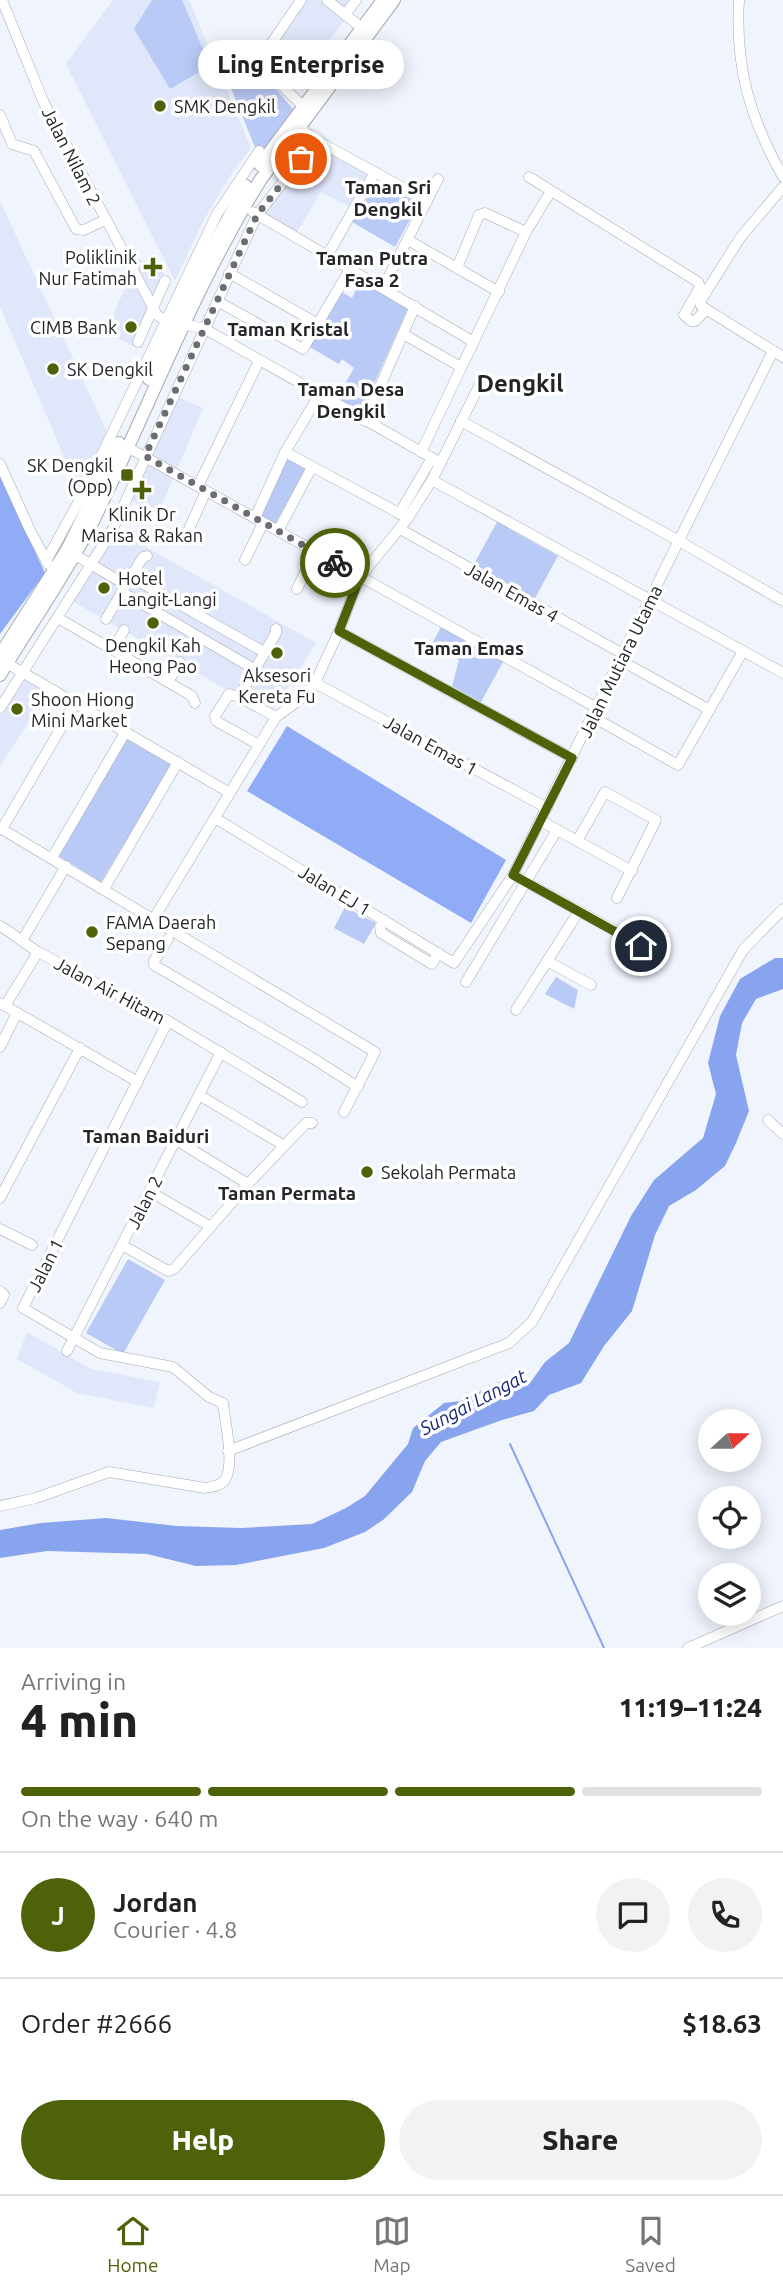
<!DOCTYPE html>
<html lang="en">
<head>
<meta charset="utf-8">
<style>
  body { margin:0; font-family:Ubuntu,sans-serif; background:#f2f2f2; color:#222; height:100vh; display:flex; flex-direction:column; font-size:26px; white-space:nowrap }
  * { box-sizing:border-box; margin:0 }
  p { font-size:23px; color:#767676 }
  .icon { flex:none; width:38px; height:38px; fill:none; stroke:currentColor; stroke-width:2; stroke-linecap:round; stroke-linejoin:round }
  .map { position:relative; height:1648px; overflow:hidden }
  .panel { display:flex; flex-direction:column; background:#fff; flex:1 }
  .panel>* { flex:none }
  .needle { width:46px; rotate:69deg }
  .tools { position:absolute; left:698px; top:1409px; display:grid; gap:14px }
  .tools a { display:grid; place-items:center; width:63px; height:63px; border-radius:50%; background:#fff; box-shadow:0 4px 18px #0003; font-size:35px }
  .pin { position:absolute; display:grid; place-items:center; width:60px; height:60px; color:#fff; margin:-30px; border:4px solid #fff; border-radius:50%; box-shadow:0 2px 7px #0007 }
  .courier { position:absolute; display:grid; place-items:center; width:70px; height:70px; margin:-35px; border:5px solid #4e620a; border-radius:50%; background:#fff; color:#222; box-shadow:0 2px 9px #0007 }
  .bubble { position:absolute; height:49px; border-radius:24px; background:#fff; box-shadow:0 4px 18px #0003; font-size:23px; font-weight:800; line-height:49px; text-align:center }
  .summary em { font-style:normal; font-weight:800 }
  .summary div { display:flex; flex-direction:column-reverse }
  .summary { display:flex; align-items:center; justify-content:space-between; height:119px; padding:0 21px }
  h1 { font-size:46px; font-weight:800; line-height:52px }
  .bar { display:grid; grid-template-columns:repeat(4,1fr); gap:10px 7px; align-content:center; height:84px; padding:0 21px }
  .bar i { height:9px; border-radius:5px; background:#e0e0e0 }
  .bar .current { background:#4e620a }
  .bar p { grid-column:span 4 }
  .line { display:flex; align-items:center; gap:18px; padding:0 21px; border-top:2px solid #e0e0e0 }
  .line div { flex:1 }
  .round { display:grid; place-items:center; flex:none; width:74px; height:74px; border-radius:37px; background:#f2f2f2 }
  .primary-button { display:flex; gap:14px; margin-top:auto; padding:14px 21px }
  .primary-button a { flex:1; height:80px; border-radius:42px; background:#4e620a; color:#fff; font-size:28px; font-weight:800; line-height:80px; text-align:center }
  .primary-button a+a { background:#f2f2f2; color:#222 }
  .tabs { display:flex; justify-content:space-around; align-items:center; height:98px; border-top:2px solid #e0e0e0; background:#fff; font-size:19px; color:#767676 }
  .tabs a { display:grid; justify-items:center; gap:4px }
  .tabs .current { color:#4e620a }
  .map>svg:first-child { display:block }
  .built { fill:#e0e7fa }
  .green { fill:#bacaf6 }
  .forest { fill:#91acf7 }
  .water { fill:#89a4ee }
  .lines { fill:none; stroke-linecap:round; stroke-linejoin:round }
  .stream { stroke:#89a4ee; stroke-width:2 }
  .minor-casing { stroke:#a5a9b4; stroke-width:11 }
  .major-casing { stroke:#a5a9b4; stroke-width:14 }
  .minor { stroke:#fff; stroke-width:10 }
  .major { stroke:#fff; stroke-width:12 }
  .done { stroke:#6b6d73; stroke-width:7; stroke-dasharray:0 12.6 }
  .route { stroke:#4e620a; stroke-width:9 }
  .poi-dot { fill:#4e620a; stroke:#fff; stroke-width:2.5 }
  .labels { text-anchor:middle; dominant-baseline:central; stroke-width:7; stroke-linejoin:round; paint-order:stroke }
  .poi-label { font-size:18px; fill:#232529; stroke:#fff; text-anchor:start }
  .street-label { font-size:18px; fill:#232529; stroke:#fff }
  .neighbourhood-label { font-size:19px; font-weight:bold; fill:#232529; stroke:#fff }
  .water-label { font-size:19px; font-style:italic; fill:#152478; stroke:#fff }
  .district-label { font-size:24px; font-weight:bold; fill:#232529; stroke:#fff }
</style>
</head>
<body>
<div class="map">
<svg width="783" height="1648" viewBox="0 0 783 1648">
  <rect width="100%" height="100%" fill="#f0f4fd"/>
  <g class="built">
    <path d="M113,0H189L251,148L230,176L202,223L175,281L66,64Z"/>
    <path d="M304,0H360L291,91L261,63Z"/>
    <path d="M317,144L371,173L352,208L321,192L296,234L261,214Z"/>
    <path d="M0,201L107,432L78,490L0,306Z"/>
    <path d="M138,258L164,273L133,346L106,332Z"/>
    <path d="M176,396L203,408L158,514L129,499Z"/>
    <path d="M107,525L316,643L272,713L227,690L65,597Z"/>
    <path d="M24,675L49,689L0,767V712Z"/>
    <path d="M27,1332L91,1369L160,1382L154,1408L77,1393L17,1359Z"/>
  </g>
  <g class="green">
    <path d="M152,0H182L210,66L170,89L134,29Z"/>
    <path d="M236,48L252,61L293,109L261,153L254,145L218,56Z"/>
    <path d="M377,183L419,203L395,247L352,222Z"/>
    <path d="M360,281L408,308L361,413L337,398L354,368L342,359L339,364L308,346L340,291L352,298Z"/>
    <path d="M287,456L307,467L275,524L259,516Z"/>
    <path d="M497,522L558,556L534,600L474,564Z"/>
    <path d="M441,627L504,660L481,702L452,686L459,660L432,644Z"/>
    <path d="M128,738L172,765L101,882L57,855Z"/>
    <path d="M345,907L376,923L364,944L334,928Z"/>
    <path d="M556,977L578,990L574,1009L545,994Z"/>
    <path d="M128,1259L165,1280L123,1354L86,1333Z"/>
  </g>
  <g class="forest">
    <path d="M0,476L45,573L0,634Z"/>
    <path d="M287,726L506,860L471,923L247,791Z"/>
  </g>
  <path class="water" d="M775,958H783V989L756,999L742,1023L736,1055L749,1111L736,1143L725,1166L696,1190L669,1206L655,1235L632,1311L604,1346L581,1383L549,1395L534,1411L502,1420L441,1442L425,1461L412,1492L383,1520L365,1532L324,1548L236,1565L196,1566L147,1554L47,1551L0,1558V1530L41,1523L106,1518L177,1526L241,1528L312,1524L346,1508L365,1496L408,1444L413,1428L444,1403L461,1401L511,1376L530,1383L545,1362L569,1343L631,1216L654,1180L703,1138L716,1094L708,1063L720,1016L740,979Z"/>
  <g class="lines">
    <path class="stream" d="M510,1444L604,1648"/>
    <defs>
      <g id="minor">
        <path d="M2,0L44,103L157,315L165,320L205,329L441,463"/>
        <path d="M301,0L258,63L303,106"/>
        <path d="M327,0L362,28"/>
        <path d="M739,0C735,68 750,118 783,177"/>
        <path d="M345,15L356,0"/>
        <path d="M0,115L12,144L34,151L76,229L84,230L105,220"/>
        <path d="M299,127L316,140L427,201"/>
        <path d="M529,177L698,282L700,287L684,315L691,321H695L705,311"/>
        <path d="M783,187L740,238L701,300V306L783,357"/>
        <path d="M253,212L472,341"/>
        <path d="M408,240L499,292"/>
        <path d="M327,256L375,172"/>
        <path d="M457,268L479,215L485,213L526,232"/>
        <path d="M229,273L318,324"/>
        <path d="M383,288L438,179"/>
        <path d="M217,301L303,349L350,269"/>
        <path d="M403,334L461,367"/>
        <path d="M138,342L165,281"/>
        <path d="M365,421L415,306"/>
        <path d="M461,421L679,541L783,601"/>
        <path d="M127,447L597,708"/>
        <path d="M285,452L408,518"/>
        <path d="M421,452L526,232L551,191"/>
        <path d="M0,464L30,530L48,564"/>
        <path d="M432,480L783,673"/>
        <path d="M198,486L259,361"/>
        <path d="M399,514L432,458"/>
        <path d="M255,518L285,452L319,395"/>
        <path d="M189,529L206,491"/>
        <path d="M400,529L623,654"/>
        <path d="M278,531L312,467"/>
        <path d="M70,552L126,585"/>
        <path d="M245,560L263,523"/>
        <path d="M46,561L84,492L217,214L259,151"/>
        <path d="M131,577L264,652"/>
        <path d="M297,589L315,552"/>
        <path d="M122,592L254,669"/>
        <path d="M58,618L192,696L195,703"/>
        <path d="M106,619L143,557L147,556"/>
        <path d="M339,631L572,758"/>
        <path d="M113,650L124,630"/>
        <path d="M620,660L708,709"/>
        <path d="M3,661L230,793"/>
        <path d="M168,682L180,662"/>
        <path d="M315,683L547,808"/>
        <path d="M239,697L276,633V629"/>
        <path d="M0,708L112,531L257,215L316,140"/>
        <path d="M593,717L678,765L743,651"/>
        <path d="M259,745L216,721L215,716L229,694L239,697L276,717"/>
        <path d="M215,818L454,963L513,875L773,351"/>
        <path d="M541,821L632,871"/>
        <path d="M0,828L375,1052L344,1112"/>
        <path d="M2,829L76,702"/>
        <path d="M577,841L605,792L656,820L617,898"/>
        <path d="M52,858L126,731"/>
        <path d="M513,875L641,945"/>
        <path d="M104,889L178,762"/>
        <path d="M154,918L276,717L302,698L315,683L339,631L360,577L408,518L432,480L480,384"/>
        <path d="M384,920L380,927L381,933L432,964L438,953"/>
        <path d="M0,926C14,934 25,944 38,952L168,1021L302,1102"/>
        <path d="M23,939L66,866"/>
        <path d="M168,939L154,961V965L311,1057L358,1087"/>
        <path d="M547,961L591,985"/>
        <path d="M466,982L557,830"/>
        <path d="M0,1003L138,1082"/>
        <path d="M5,1006L38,952"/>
        <path d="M516,1010L579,911"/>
        <path d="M0,1047L17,1013"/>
        <path d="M199,1095L283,1145"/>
        <path d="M768,1120L783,1134"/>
        <path d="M176,1140L248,1184"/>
        <path d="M149,1191L211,1227"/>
        <path d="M0,1198L80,1048"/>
        <path d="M0,1229L32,1245"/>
        <path d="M122,1245L168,1271L174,1269L248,1184L306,1123H312"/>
        <path d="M0,1291L4,1295L0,1303"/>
        <path d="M67,1351L221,1052"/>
        <path d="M228,1451L509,1343L532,1322L743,950L783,909"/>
        <path d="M0,1506L36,1498L109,1472L205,1488C212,1487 220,1486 225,1480C235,1464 225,1422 223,1403L209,1397L173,1367L100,1353L23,1308L168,1021"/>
        <path d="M688,1648L783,1606"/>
      </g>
      <g id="major">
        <path d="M260,165L383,0"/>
        <path d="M149,379L194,281L246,186"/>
        <path d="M0,655L67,550L119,443"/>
        <path d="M0,675C31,623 67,573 94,519C150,406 194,286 261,179L394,0"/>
      </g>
    </defs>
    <use href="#minor" class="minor-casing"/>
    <use href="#major" class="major-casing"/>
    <use href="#minor" class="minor"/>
    <use href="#major" class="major"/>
  </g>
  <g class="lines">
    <path class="done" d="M301,159L257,215L145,456L335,563"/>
    <path class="route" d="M335,563L360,577L339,631L572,758L513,875L641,946"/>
  </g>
  <g class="poi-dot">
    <circle cx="160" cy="106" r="7"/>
    <path d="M149.5 256.5h7v7h7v7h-7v7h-7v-7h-7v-7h7z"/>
    <circle cx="131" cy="327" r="7"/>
    <circle cx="53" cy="369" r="7"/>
    <rect x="120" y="468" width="14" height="14" rx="3.5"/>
    <path d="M138.5 479.5h7v7h7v7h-7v7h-7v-7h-7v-7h7z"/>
    <circle cx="104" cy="588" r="7"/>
    <circle cx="153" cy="623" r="7"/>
    <circle cx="277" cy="653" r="7"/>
    <circle cx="17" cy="709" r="7"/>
    <circle cx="92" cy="932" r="7"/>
    <circle cx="367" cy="1172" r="7"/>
  </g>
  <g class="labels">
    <g class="poi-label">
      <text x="174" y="106">SMK Dengkil</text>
      <text x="137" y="257" text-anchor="end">Poliklinik<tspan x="137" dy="21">Nur Fatimah</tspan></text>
      <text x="117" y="327" text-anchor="end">CIMB Bank</text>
      <text x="67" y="369">SK Dengkil</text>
      <text x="113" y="465" text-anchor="end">SK Dengkil<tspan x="113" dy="21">(Opp)</tspan></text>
      <text x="142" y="514" text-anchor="middle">Klinik Dr<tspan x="142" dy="21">Marisa &amp; Rakan</tspan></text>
      <text x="118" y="578">Hotel<tspan x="118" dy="21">Langit-Langi</tspan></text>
      <text x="153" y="645" text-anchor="middle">Dengkil Kah<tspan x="153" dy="21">Heong Pao</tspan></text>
      <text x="277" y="675" text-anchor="middle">Aksesori<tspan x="277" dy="21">Kereta Fu</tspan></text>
      <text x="31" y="699">Shoon Hiong<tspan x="31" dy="21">Mini Market</tspan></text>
      <text x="106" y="922">FAMA Daerah<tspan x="106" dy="21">Sepang</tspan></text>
      <text x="381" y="1172">Sekolah Permata</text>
    </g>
    <g class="street-label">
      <text transform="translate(72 156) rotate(63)">Jalan Nilam 2</text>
      <text transform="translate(512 592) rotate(29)">Jalan Emas 4</text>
      <text transform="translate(620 661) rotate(-64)">Jalan Mutiara Utama</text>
      <text transform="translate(431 745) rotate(29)">Jalan Emas 1</text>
      <text transform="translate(335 890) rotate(31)">Jalan EJ 1</text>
      <text transform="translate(110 990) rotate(28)">Jalan Air Hitam</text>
      <text transform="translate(144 1202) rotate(-63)">Jalan 2</text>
      <text transform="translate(45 1265) rotate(-63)">Jalan 1</text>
    </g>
    <g class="neighbourhood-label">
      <text x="388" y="187">Taman Sri<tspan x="388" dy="22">Dengkil</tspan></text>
      <text x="372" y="258">Taman Putra<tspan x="372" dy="22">Fasa 2</tspan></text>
      <text x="288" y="329">Taman Kristal</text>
      <text x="351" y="389">Taman Desa<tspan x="351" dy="22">Dengkil</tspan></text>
      <text x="469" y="648">Taman Emas</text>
      <text x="146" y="1136">Taman Baiduri</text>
      <text x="287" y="1193">Taman Permata</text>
    </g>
    <g class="water-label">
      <text transform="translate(473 1402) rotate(-28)">Sungai Langat</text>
    </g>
    <g class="district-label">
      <text x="520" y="383">Dengkil</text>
    </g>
  </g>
</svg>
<div class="tools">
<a><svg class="needle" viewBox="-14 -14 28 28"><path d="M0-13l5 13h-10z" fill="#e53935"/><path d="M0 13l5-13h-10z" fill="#767676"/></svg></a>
<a><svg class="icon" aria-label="locate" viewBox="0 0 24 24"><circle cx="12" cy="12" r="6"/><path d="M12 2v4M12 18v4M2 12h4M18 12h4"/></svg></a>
<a><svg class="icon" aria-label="layers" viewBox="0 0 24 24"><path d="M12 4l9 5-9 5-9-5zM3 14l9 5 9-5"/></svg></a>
</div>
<div class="pin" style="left:301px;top:159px;background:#ea580c"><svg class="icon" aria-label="bag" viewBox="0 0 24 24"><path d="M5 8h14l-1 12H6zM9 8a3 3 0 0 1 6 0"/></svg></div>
<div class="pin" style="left:641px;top:946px;background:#1f2937"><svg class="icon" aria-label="home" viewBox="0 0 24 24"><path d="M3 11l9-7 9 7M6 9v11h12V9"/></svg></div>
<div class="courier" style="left:335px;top:563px"><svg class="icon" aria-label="bike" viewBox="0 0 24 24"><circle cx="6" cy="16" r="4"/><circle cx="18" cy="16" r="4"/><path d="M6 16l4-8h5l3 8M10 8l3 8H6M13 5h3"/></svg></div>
<div class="bubble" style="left:198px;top:40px;width:206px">Ling Enterprise</div>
</div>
<section class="panel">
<div class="summary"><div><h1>4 min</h1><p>Arriving in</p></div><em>11:19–11:24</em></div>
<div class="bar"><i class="current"></i><i class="current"></i><i class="current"></i><i></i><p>On the way · 640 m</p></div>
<div class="line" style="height:126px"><b class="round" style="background:#4e620a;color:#fff">J</b><div><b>Jordan</b><p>Courier · 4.8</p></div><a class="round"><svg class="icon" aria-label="chat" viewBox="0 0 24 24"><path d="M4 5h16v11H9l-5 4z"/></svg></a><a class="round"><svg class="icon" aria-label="phone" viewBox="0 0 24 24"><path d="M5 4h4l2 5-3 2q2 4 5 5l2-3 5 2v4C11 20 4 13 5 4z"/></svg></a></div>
<div class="line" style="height:91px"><div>Order #2666</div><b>$18.63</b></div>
<div class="primary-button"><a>Help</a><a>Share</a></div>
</section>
<nav class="tabs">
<a class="current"><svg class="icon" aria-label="home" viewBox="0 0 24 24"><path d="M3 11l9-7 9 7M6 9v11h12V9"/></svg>Home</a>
<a><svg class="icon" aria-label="map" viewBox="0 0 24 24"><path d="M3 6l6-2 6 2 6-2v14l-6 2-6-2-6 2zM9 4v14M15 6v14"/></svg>Map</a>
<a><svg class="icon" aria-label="saved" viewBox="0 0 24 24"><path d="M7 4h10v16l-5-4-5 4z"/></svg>Saved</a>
</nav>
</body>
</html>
